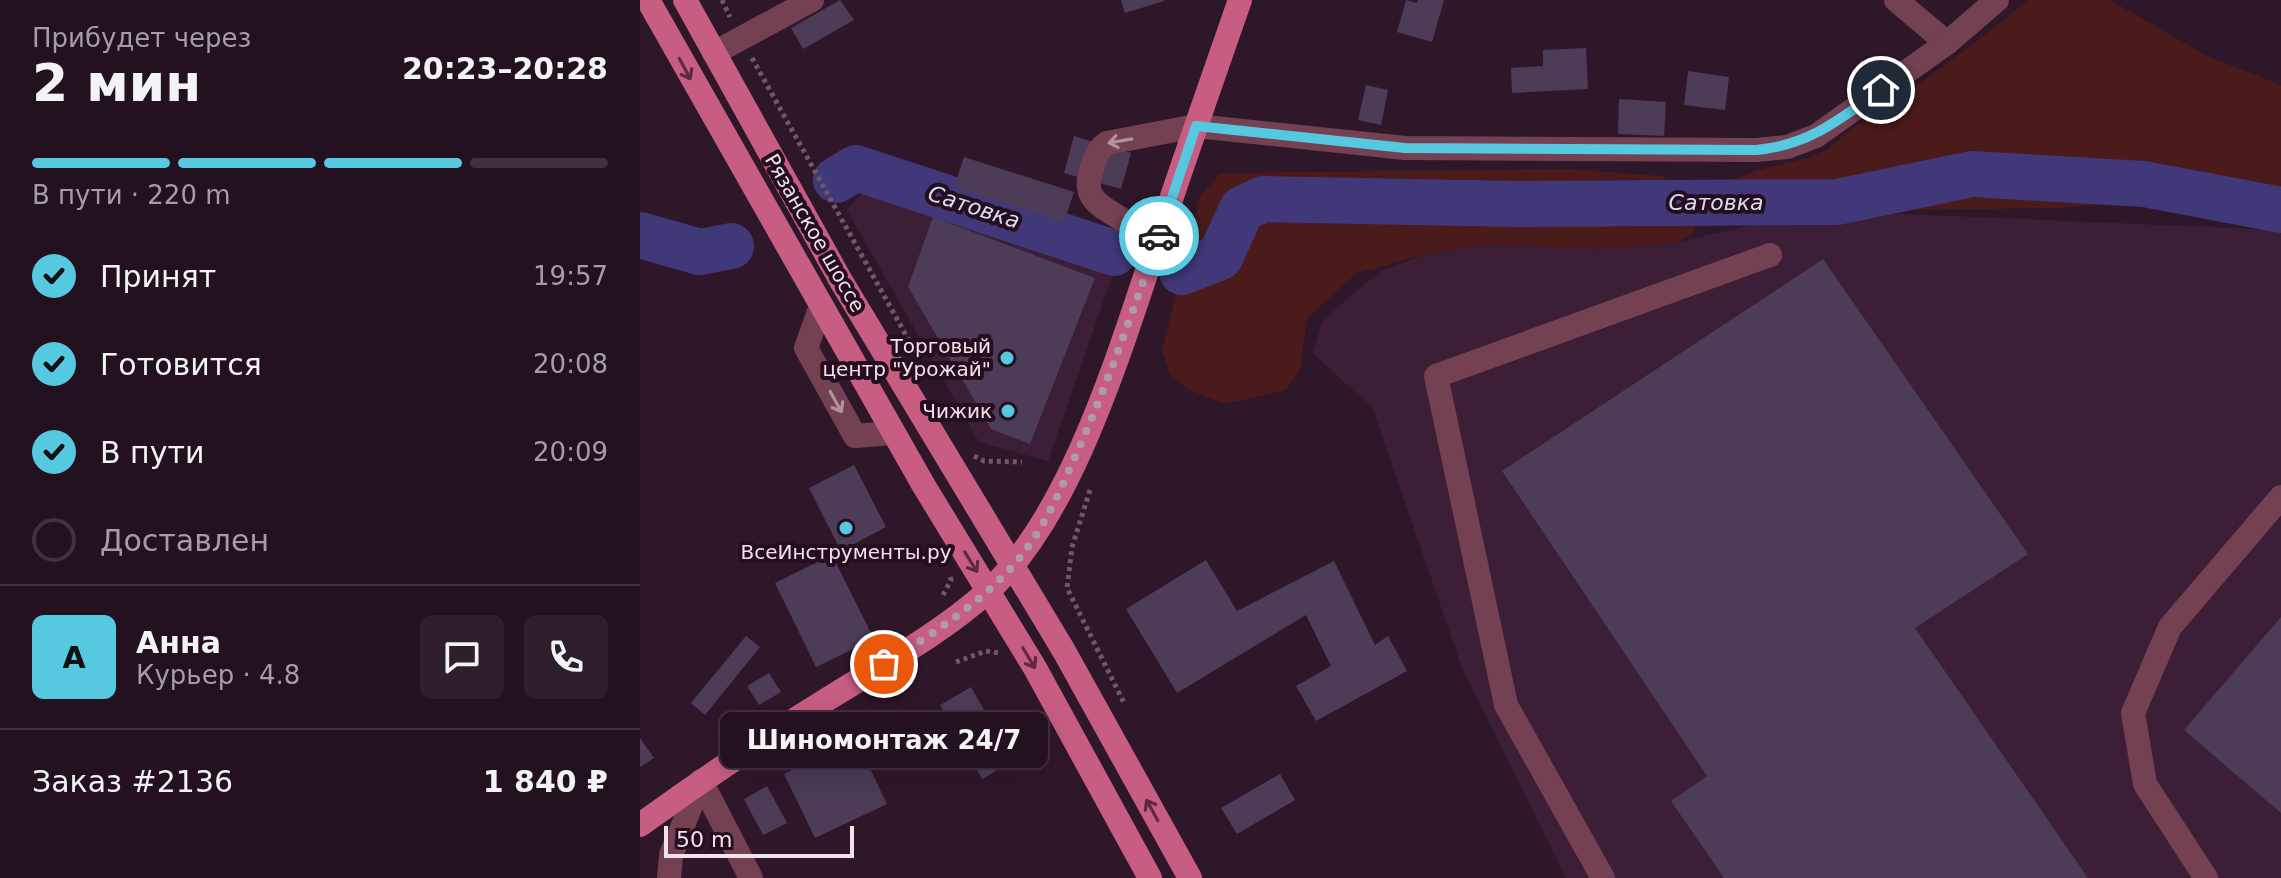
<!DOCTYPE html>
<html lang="ru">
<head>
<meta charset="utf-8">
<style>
  body { margin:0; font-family:"DejaVu Sans",sans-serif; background:#2f1f2d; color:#f1f3f6; height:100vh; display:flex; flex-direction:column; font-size:30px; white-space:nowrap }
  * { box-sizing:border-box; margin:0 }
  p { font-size:26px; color:#a39da5 }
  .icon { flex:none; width:44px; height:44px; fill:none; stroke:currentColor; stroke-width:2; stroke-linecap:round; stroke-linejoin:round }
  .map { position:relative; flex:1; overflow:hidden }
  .side { display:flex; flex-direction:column; background:#231120; width:640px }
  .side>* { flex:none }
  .scale { position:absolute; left:24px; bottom:20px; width:190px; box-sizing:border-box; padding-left:8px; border:4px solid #f2e2ee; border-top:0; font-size:22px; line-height:28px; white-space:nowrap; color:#f2e2ee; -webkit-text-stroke:6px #250e20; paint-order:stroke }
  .pin { position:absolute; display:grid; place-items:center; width:68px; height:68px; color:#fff; margin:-34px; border:4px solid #fff; border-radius:50%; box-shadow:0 2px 8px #0007 }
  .courier { position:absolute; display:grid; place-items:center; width:80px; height:80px; margin:-40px; border:6px solid #56c9e1; border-radius:50%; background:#fff; color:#222; box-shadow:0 2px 10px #0007 }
  .bubble { position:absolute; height:56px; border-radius:12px; background:#231120; box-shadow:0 8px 32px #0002,0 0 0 2px #40313e; font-size:26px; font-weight:600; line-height:56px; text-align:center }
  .head em { font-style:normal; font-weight:600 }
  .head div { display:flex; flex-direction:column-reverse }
  .head { display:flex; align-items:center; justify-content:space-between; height:136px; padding:0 32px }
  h1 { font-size:52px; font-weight:600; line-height:60px }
  .bar { display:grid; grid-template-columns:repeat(4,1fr); gap:12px 8px; align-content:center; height:96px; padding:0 32px }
  .bar i { height:10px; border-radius:6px; background:#40313e }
  .bar .on { background:#56c9e1 }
  .bar p { grid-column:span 4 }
  .line { display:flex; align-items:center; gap:20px; padding:0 32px; border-top:2px solid #40313e }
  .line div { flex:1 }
  .round { display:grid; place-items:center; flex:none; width:84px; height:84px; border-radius:12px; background:#2f1f2d }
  ol { padding:0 32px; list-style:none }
  li { display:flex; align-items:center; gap:24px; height:88px }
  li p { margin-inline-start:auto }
  li .icon { padding:8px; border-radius:50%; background:#56c9e1; color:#111; stroke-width:4 }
  li:last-child { color:#a39da5 }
  li i { width:44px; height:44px; border:4px solid #40313e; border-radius:50% }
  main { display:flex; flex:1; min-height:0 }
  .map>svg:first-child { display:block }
  .built { fill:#3c1e36 }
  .green { fill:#4b1b1b }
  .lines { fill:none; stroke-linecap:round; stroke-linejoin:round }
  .river { stroke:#413879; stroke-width:46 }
  .building { fill:#4c3c57 }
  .path { stroke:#6e5969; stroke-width:5; stroke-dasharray:4 4; stroke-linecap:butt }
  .minor { stroke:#744152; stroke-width:24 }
  .major { stroke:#c75d83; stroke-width:24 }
  .oneway { stroke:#5e2a43 }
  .oneway2 { stroke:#b392a0 }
  .done { stroke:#ae9ba9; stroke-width:8; stroke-dasharray:0 14.4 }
  .route { stroke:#56c9e1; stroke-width:10 }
  .poi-dot { fill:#56c9e1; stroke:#250e20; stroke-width:3 }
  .labels { text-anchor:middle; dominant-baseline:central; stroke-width:8; stroke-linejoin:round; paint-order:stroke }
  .street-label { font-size:20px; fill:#f2e2ee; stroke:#250e20 }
  .poi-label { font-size:20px; fill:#f2e2ee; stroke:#250e20; text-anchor:end }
  .water-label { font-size:22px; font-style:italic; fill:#dddcf0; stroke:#250e20 }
</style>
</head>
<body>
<main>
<section class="side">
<div class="head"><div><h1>2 мин</h1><p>Прибудет через</p></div><em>20:23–20:28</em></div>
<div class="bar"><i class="on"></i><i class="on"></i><i class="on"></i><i></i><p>В пути · 220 m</p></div>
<ol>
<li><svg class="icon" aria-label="check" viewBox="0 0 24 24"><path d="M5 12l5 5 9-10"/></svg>Принят<p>19:57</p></li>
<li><svg class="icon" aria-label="check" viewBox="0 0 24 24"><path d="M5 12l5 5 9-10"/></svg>Готовится<p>20:08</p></li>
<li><svg class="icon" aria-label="check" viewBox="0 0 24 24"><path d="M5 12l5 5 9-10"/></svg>В пути<p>20:09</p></li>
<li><i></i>Доставлен</li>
</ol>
<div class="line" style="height:144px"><b class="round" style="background:#56c9e1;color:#111">А</b><div><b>Анна</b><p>Курьер · 4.8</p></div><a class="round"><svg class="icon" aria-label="chat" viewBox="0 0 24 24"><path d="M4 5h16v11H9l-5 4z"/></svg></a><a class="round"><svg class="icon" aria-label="phone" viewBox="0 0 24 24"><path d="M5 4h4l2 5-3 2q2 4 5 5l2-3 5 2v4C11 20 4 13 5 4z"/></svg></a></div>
<div class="line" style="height:104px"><div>Заказ #2136</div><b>1 840 ₽</b></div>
</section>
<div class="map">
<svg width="1641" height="878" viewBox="0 0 1641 878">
  <rect width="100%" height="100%" fill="#2f172a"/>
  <g class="built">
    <path d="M228,187L476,265L408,461L339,442L207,210Z"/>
    <path d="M1195,211L1641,230V878H926L822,668L733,409L673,353L683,319L741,271L783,255L846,244L968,249L1038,242L1152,216Z"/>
  </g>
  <g class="green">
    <path d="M1388,0H1470L1567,56L1641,85V222L1493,201L1419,208L1195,211L1146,217L1086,213L1082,188C1110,164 1153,168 1185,150C1196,145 1203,133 1214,127C1275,88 1332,47 1388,0Z"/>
    <path d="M925,169L1021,176L1051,192L1057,219L1053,233L1038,242L968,249L846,244L783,255L717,273L667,318L660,370L646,390L585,404L547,389L530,374L522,350L560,197L580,173Z"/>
  </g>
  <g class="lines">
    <g class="river">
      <path d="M196,180L216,168L474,253"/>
      <path d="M0,235L60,252L91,246"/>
      <path d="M542,272L580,257L602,209L623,199L877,204L1197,202L1332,174L1504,184L1641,210"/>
    </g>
  </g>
  <g class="building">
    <path d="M200,0L214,20L163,49L151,28Z"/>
    <path d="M481,0H524V1L485,13Z"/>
    <path d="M766,0L777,3L778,0H804L792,42L757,32Z"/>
    <path d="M946,48L948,89L872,93L871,68L903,66V50Z"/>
    <path d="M1048,71L1089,77L1085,110L1044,105Z"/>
    <path d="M726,85L748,90L741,125L718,120Z"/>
    <path d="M979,99L1026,102L1024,136L978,134Z"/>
    <path d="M434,136L491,153L481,189L424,173Z"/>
    <path d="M324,157L434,192L424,222L314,187Z"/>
    <path d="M293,217L455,278L390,444L351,429L268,287Z"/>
    <path d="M1183,259L1388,554L1275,628L1448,878H1084L1031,801L1067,776L862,471Z"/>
    <path d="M214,465L246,527L201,551L169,488Z"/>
    <path d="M192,555L234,639L176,667L135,583Z"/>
    <path d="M566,560L597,611L694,561L735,645L748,636L767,671L676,721L656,686L691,666L666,615L537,693L486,609Z"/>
    <path d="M1641,617V813L1544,730Z"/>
    <path d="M106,636L120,647L65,715L51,703Z"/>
    <path d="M129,673L141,692L119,705L107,686Z"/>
    <path d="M331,687L373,761L342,779L300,705Z"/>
    <path d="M0,738L14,758L0,767Z"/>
    <path d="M216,739L247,804L175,838L144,774Z"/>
    <path d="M640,774L655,800L597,834L581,808Z"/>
    <path d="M127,786L147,823L123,835L104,799Z"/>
  </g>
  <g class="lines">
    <g class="path">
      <path d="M82,0L90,17"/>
      <path d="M112,58L272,346"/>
      <path d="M334,456L344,461L382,462"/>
      <path d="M450,490L432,547L427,588L484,703"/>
      <path d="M303,595L311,580L310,576"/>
      <path d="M316,662L346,651L359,653"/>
    </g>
    <g class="minor">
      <path d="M1256,0L1307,43"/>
      <path d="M74,53L172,0"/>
      <path d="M513,252C507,244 500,235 493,228C472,208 438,206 452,168C456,157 457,149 467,143L556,126L765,148L1116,150L1147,147L1176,136L1307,43L1357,0"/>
      <path d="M181,306L166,348L215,436L253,433"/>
      <path d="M61,781L111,878"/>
      <path d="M29,878L31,855L61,781"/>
      <path d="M963,878L866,705L796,376L1130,255"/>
      <path d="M1566,878L1505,784L1493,713L1530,627L1641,497"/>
    </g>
    <g class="major">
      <path d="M8,0L284,486L395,668L510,878"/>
      <path d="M45,0L201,281L424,651L550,878"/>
      <path d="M0,825C62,780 126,737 191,697C244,664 300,634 347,592C431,518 481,347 517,241C544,160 572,80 600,0"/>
    </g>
  </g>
  <defs><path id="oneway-shaft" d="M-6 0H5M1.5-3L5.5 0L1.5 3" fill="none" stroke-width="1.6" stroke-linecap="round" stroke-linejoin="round" transform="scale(2)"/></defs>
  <g class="oneway">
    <use href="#oneway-shaft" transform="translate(45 69) rotate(62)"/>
    <use href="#oneway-shaft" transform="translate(331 562) rotate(58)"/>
    <use href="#oneway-shaft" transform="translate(389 658) rotate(59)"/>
    <use href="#oneway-shaft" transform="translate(512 810) rotate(-119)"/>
  </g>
  <g class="oneway2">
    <use href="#oneway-shaft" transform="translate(480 141) rotate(170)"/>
    <use href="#oneway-shaft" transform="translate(196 402) rotate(61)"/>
  </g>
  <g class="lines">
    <path class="done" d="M244,664C289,636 334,608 370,569C400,537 417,498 434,459C467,386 493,311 519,236"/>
    <path class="route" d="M519,236L556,126L765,148L1116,150C1170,145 1198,120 1241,90"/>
  </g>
  <g class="poi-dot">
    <circle cx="367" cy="358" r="8"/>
    <circle cx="368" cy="411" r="8"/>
    <circle cx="206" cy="528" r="8"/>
  </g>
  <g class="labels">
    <g class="street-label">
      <text transform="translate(175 233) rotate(60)">Рязанское шоссе</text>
    </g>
    <g class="poi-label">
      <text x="351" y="346">Торговый<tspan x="351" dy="23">центр "Урожай"</tspan></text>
      <text x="352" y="411">Чижик</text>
      <text x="206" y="552" text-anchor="middle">ВсеИнструменты.ру</text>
    </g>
    <g class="water-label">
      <text x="1076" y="202">Сатовка</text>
      <text transform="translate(334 207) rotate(18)">Сатовка</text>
    </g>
  </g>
</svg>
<div class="scale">50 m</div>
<div class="pin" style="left:244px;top:664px;background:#ea580c"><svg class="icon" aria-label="bag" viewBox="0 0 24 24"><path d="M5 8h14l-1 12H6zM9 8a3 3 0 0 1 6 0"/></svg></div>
<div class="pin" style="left:1241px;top:90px;background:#1f2937"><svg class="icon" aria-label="home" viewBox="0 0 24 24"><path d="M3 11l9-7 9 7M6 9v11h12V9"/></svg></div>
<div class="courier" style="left:519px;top:236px"><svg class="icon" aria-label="car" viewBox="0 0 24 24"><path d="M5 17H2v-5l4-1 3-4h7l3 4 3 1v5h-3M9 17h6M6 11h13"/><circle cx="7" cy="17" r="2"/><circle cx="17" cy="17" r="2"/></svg></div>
<div class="bubble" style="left:80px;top:712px;width:328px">Шиномонтаж 24/7</div>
</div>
</main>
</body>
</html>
